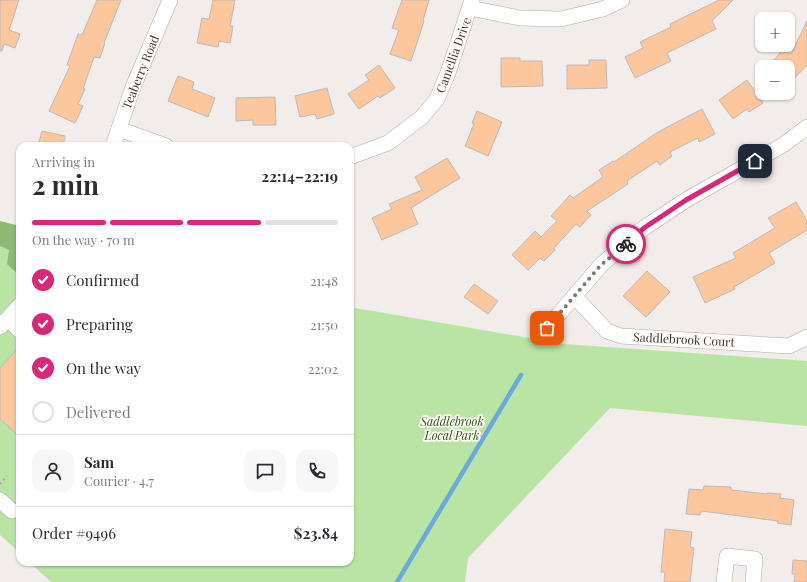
<!DOCTYPE html>
<html lang="en">
<head>
<meta charset="utf-8">
<style>
  body { margin:0; font-family:"Playfair Display",serif; background:#f7f7f7; color:#2b2b33; height:100vh; display:flex; flex-direction:column; font-size:15px; white-space:nowrap }
  * { box-sizing:border-box; margin:0 }
  p { font-size:13px; color:#7c7c81 }
  .icon { flex:none; width:22px; height:22px; fill:none; stroke:currentColor; stroke-width:2; stroke-linecap:round; stroke-linejoin:round }
  .map { position:relative; flex:1; overflow:hidden }
  .details { position:absolute; left:16px; top:142px; width:338px; height:424px; display:flex; flex-direction:column; background:#fff; border-radius:12px; box-shadow:0 1px 3px #0004 }
  .details>* { flex:none }
  .tools { position:absolute; left:755px; top:12px; display:grid; gap:8px }
  .tools a { display:grid; place-items:center; width:40px; height:40px; border-radius:8px; background:#fff; box-shadow:0 1px 3px #0004; font-size:20px }
  .pin { position:absolute; display:grid; place-items:center; width:34px; height:34px; color:#fff; margin:-17px; border-radius:8px; box-shadow:0 2px 6px #0006 }
  .courier { position:absolute; display:grid; place-items:center; width:40px; height:40px; margin:-20px; border:3px solid #db2777; border-radius:50%; background:#fff; color:#222; box-shadow:0 1px 5px #0007 }
  .head em { font-style:normal; font-weight:700 }
  .head div { display:flex; flex-direction:column-reverse }
  .head { display:flex; align-items:center; justify-content:space-between; height:68px; padding:0 16px }
  h1 { font-size:26px; font-weight:700; line-height:30px }
  .bar { display:grid; grid-template-columns:repeat(4,1fr); gap:6px 4px; align-content:center; height:48px; padding:0 16px }
  .bar i { height:5px; border-radius:3px; background:#e1e1e2 }
  .bar .selected { background:#db2777 }
  .bar p { grid-column:span 4 }
  .line { display:flex; align-items:center; gap:10px; padding:0 16px; border-top:1px solid #e1e1e2 }
  .line div { flex:1 }
  .round { display:grid; place-items:center; flex:none; width:42px; height:42px; border-radius:12px; background:#f7f7f7 }
  ol { padding:0 16px; list-style:none }
  li { display:flex; align-items:center; gap:12px; height:44px }
  li p { margin-inline-start:auto }
  li .icon { padding:4px; border-radius:50%; background:#db2777; color:#fff; stroke-width:4 }
  li:last-child { color:#7c7c81 }
  li i { width:22px; height:22px; border:2px solid #e1e1e2; border-radius:50% }
  .map>svg:first-child { display:block }
  .green { fill:#bae4a4 }
  .forest { fill:#8db876 }
  .lines { fill:none; stroke-linecap:round; stroke-linejoin:round }
  .stream { stroke:#69a9de; stroke-width:4.5 }
  .building { fill:#fdc79d; stroke:#beb9b6 }
  .minor-casing { stroke:#afaba8; stroke-width:16 }
  .path { stroke:#ada9a7; stroke-width:2.5; stroke-dasharray:2 3; stroke-linecap:butt }
  .minor { stroke:#fff; stroke-width:15 }
  .done { stroke:#7b7876; stroke-width:4; stroke-dasharray:0 7.2 }
  .route { stroke:#db2777; stroke-width:5 }
  .labels { text-anchor:middle; dominant-baseline:central; stroke-width:3.5; stroke-linejoin:round; paint-order:stroke }
  .street-label { font-size:12px; fill:#3b3938; stroke:#fffbf8 }
  .park-label { font-size:12px; font-style:italic; fill:#2e5611; stroke:#fffbf8 }
</style>
</head>
<body>
<div class="map">
<svg width="807" height="582" viewBox="0 0 807 582">
  <rect width="100%" height="100%" fill="#f2edea"/>
  <g class="green">
    <path d="M0,240L20,247V553L0,535Z"/>
    <path d="M350,307L564,344L807,361V426L610,408L468,558L465,582H51L29,562H350Z"/>
  </g>
  <path class="forest" d="M0,221L20,226V276L7,264L9,250L0,246Z"/>
  <g class="lines">
    <path class="stream" d="M397,582L521,375"/>
  </g>
  <g class="building">
    <path d="M0,0H19L9,30L20,34L15,48L4,44L2,51H0Z"/>
    <path d="M97,0H121L104,43H105L100,58L94,57L83,89H85L78,104L83,106L75,123L49,111L70,66L67,65L78,34L82,35Z"/>
    <path d="M213,0H235L230,26H233L230,43L219,41L218,47L197,43L202,18L209,19Z"/>
    <path d="M402,0H429L423,20L424,21L411,61L390,54L399,30L392,28Z"/>
    <path d="M719,0H733L712,21L716,29L667,53L671,61L635,78L625,57L643,48L640,42L671,27L670,24Z"/>
    <path d="M807,21V65L788,85V67H779L773,61L784,48L791,54Z"/>
    <path d="M501,58H520V61H542L543,86L501,87Z"/>
    <path d="M589,60H606L607,88L567,89V65H589Z"/>
    <path d="M379,65L395,88L380,98L378,96L359,109L348,94L369,80L365,75Z"/>
    <path d="M178,76L194,82L192,89L215,98L208,117L168,101Z"/>
    <path d="M747,80L763,103L749,112L747,109L733,119L719,100Z"/>
    <path d="M327,88L334,114L317,119L315,114L300,117L295,96Z"/>
    <path d="M275,97L276,125H253V120L236,121V98Z"/>
    <path d="M702,109L715,134L699,142L698,138L670,152L672,156L660,165L657,161L627,181L628,184L587,211L591,215L580,227L576,224L554,248L555,250L544,261L540,258L528,270L512,255L535,231L541,237L557,221L551,216L570,195L573,198L603,177L599,170L613,161L614,162L658,132Z"/>
    <path d="M477,111L502,122L488,156L465,146L474,124L472,123Z"/>
    <path d="M42,131L65,136L63,146H38Z"/>
    <path d="M447,158L460,178L411,208L418,224L382,240L372,218L392,209L389,204L422,190L415,177Z"/>
    <path d="M796,202L807,221V230L769,253L775,263L734,287L735,289L705,303L693,277L736,258L733,253L775,228L768,218Z"/>
    <path d="M647,271L670,292L646,317L623,296Z"/>
    <path d="M474,284L498,301L488,314L464,297Z"/>
    <path d="M20,346V437L0,419V368Z"/>
    <path d="M704,486L731,487V490L767,494V493L781,494L780,498L794,500L791,525L777,523L778,521L701,511L700,515L686,514L689,489L703,490Z"/>
    <path d="M665,529L692,532L690,547L694,548L690,582H664L665,572H661Z"/>
    <path d="M793,560L807,561V582H794L795,574H792Z"/>
  </g>
  <g class="lines">
    <defs>
      <g id="minor">
        <path d="M470,8L520,18L561,19L603,9L622,0"/>
        <path d="M119,129L166,146"/>
        <path d="M113,146L133,87L170,0"/>
        <path d="M350,157L388,143L422,117L437,99L448,73L472,0"/>
        <path d="M574,296L607,331L621,336L789,346L807,337"/>
        <path d="M15,326L20,331"/>
        <path d="M0,327L20,305"/>
        <path d="M547,328L601,265L644,228L686,200L783,145L807,127"/>
        <path d="M0,500L12,511"/>
        <path d="M724,582L727,556L755,559L753,582"/>
      </g>
    </defs>
    <use href="#minor" class="minor-casing"/>
    <path class="path" d="M0,484L7,476"/>
    <use href="#minor" class="minor"/>
  </g>
  <g class="lines">
    <path class="done" d="M547,328L601,265L626,244"/>
    <path class="route" d="M626,244L644,228L686,200L755,161"/>
  </g>
  <g class="labels">
    <g class="street-label">
      <text transform="translate(453 55) rotate(-70)">Camellia Drive</text>
      <text transform="translate(140 72) rotate(-68)">Teaberry Road</text>
      <text transform="translate(684 339) rotate(3)">Saddlebrook Court</text>
    </g>
    <g class="park-label">
      <text x="452" y="421">Saddlebrook<tspan x="452" dy="14">Local Park</tspan></text>
    </g>
  </g>
</svg>
<div class="tools">
<a>+</a>
<a>−</a>
</div>
<div class="pin" style="left:547px;top:328px;background:#ea580c"><svg class="icon" aria-label="bag" viewBox="0 0 24 24"><path d="M5 8h14l-1 12H6zM9 8a3 3 0 0 1 6 0"/></svg></div>
<div class="pin" style="left:755px;top:161px;background:#1f2937"><svg class="icon" aria-label="home" viewBox="0 0 24 24"><path d="M3 11l9-7 9 7M6 9v11h12V9"/></svg></div>
<div class="courier" style="left:626px;top:244px"><svg class="icon" aria-label="bike" viewBox="0 0 24 24"><circle cx="6" cy="16" r="4"/><circle cx="18" cy="16" r="4"/><path d="M6 16l4-8h5l3 8M10 8l3 8H6M13 5h3"/></svg></div>
<section class="details">
<div class="head"><div><h1>2 min</h1><p>Arriving in</p></div><em>22:14–22:19</em></div>
<div class="bar"><i class="selected"></i><i class="selected"></i><i class="selected"></i><i></i><p>On the way · 70 m</p></div>
<ol>
<li><svg class="icon" aria-label="check" viewBox="0 0 24 24"><path d="M5 12l5 5 9-10"/></svg>Confirmed<p>21:48</p></li>
<li><svg class="icon" aria-label="check" viewBox="0 0 24 24"><path d="M5 12l5 5 9-10"/></svg>Preparing<p>21:50</p></li>
<li><svg class="icon" aria-label="check" viewBox="0 0 24 24"><path d="M5 12l5 5 9-10"/></svg>On the way<p>22:02</p></li>
<li><i></i>Delivered</li>
</ol>
<div class="line" style="height:72px"><a class="round"><svg class="icon" aria-label="person" viewBox="0 0 24 24"><circle cx="12" cy="8" r="4"/><path d="M4 21q1-7 8-7t8 7"/></svg></a><div><b>Sam</b><p>Courier · 4.7</p></div><a class="round"><svg class="icon" aria-label="chat" viewBox="0 0 24 24"><path d="M4 5h16v11H9l-5 4z"/></svg></a><a class="round"><svg class="icon" aria-label="phone" viewBox="0 0 24 24"><path d="M5 4h4l2 5-3 2q2 4 5 5l2-3 5 2v4C11 20 4 13 5 4z"/></svg></a></div>
<div class="line" style="height:52px"><div>Order #9496</div><b>$23.84</b></div>
</section>
</div>
</body>
</html>
